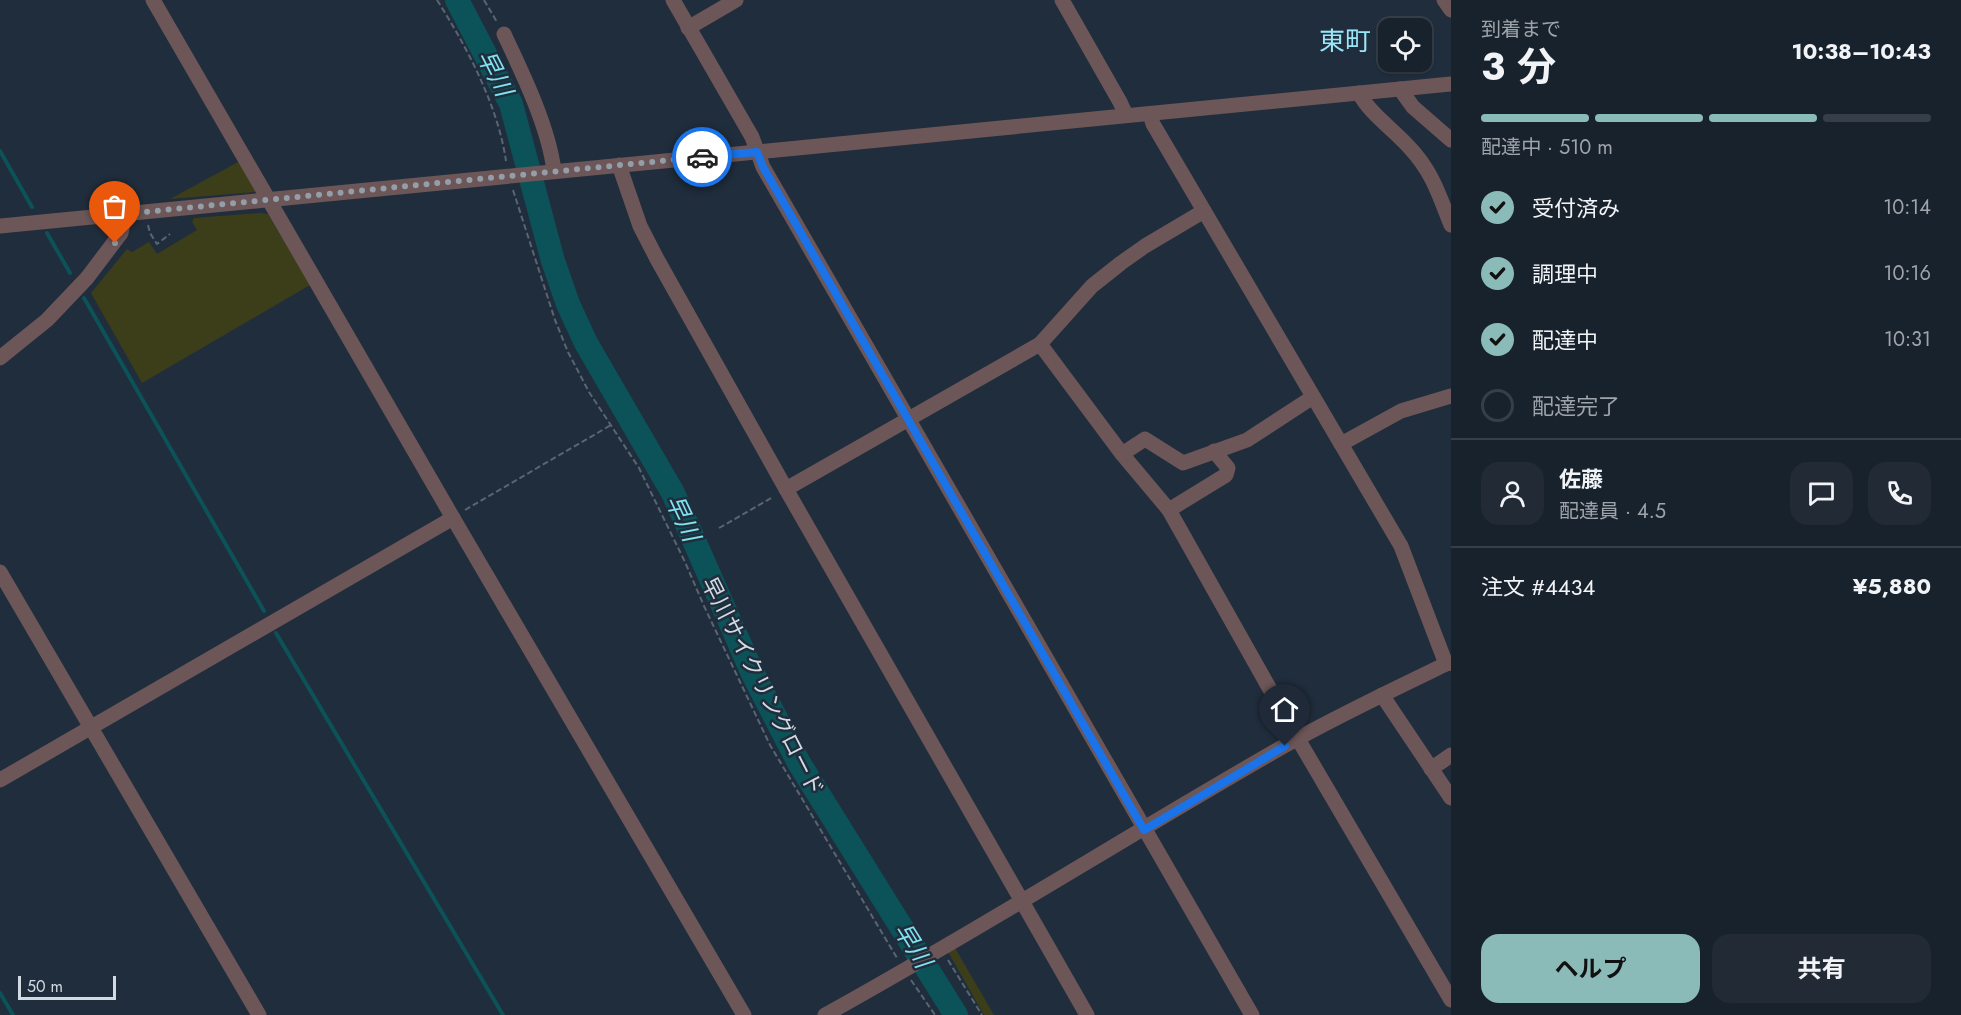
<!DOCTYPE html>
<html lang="ja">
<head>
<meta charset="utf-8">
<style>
  body { margin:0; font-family:Jost,"Noto Sans JP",sans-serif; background:#212a35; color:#f1f3f6; height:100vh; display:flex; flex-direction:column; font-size:22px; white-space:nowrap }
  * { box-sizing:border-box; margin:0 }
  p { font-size:20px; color:#9fa4aa }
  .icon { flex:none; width:33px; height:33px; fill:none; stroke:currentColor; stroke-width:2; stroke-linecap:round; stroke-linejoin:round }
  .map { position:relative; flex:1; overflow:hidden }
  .details { display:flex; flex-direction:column; background:#18222d; width:510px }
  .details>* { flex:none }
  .fabs { position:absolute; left:1378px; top:18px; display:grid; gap:12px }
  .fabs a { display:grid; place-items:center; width:54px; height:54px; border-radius:12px; background:#18222d; box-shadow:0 2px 4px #0004,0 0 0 2px #363f49; font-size:30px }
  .scale { position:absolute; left:18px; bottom:15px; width:98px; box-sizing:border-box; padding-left:6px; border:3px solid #d2dbe4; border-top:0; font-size:16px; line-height:21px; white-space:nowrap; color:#d2dbe4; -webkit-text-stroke:4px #202d3c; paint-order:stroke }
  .pin { position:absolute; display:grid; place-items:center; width:51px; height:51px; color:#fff; margin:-62px -26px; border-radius:50% 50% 50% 0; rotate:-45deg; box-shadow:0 0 6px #0007 }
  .pin .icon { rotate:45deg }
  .courier { position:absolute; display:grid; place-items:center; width:60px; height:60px; margin:-30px; border:4px solid #1a73e8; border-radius:50%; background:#fff; color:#222; box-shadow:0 2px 8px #0007 }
  .overview em { font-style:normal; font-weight:700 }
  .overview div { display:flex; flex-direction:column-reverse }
  .overview { display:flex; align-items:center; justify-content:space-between; height:102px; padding:0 30px }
  h1 { font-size:39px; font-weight:700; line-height:45px }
  .bar { display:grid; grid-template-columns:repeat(4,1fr); gap:9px 6px; align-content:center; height:72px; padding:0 30px }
  .bar i { height:8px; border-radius:4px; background:#363f49 }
  .bar .selected { background:#8bbbb9 }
  .bar p { grid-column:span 4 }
  .line { display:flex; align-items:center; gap:15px; padding:0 30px; border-top:2px solid #363f49 }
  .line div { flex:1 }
  .round { display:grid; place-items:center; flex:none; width:63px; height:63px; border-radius:18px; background:#212a35 }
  ol { padding:0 30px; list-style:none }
  li { display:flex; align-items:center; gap:18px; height:66px }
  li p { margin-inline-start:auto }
  li .icon { padding:6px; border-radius:50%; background:#8bbbb9; color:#111; stroke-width:4 }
  li:last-child { color:#9fa4aa }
  li i { width:33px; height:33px; border:3px solid #363f49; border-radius:50% }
  .primary-button { display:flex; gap:12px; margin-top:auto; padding:12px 30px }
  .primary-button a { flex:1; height:69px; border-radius:18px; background:#8bbbb9; color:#111; font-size:24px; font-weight:700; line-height:69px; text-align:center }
  .primary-button a+a { background:#212a35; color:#f1f3f6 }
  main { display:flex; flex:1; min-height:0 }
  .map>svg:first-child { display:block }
  .green { fill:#3c3e1a }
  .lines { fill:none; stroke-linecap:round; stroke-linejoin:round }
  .stream { stroke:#0c5259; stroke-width:4 }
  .river { stroke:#0c5259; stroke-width:24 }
  .path { stroke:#596572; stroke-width:2; stroke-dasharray:6 3; stroke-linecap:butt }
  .minor { stroke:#6c5657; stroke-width:15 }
  .done { stroke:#949ea9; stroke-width:6; stroke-dasharray:0 10.8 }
  .route { stroke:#1a73e8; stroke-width:8 }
  .labels { text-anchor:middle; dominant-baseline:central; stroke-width:5; stroke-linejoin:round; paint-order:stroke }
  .street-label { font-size:22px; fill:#d2dbe4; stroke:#202d3c }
  .water-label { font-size:24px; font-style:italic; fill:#81e3f0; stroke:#202d3c }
  .quarter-label { font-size:26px; fill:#99e6f8; stroke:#202d3c }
</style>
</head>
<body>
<main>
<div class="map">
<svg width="1451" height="1015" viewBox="0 0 1451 1015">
  <rect width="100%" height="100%" fill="#202d3c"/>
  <g class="green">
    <path d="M240,161L255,188V192L170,199Z"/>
    <path d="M260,213L268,214L310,285L142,383L91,293L127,249L132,252L149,242L157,254L197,230L192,222L194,218Z"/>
    <path d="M955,948L994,1015H984L947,950Z"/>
  </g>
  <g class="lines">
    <g class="stream">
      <path d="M0,151L32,207"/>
      <path d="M47,233L70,273"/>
      <path d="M84,298L264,611"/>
      <path d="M276,633L503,1015"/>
      <path d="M0,993L13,1015"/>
    </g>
    <path class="river" d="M457,0L511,104L553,261L568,304L586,343L673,493L753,674L799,763L956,1015"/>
    <g class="path">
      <path d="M437,0C467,47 498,106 506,161"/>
      <path d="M484,0L497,22"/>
      <path d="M513,190L555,320L568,352L589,392L639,468L685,562L704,606L770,745L897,958"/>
      <path d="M148,225L150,233L157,244L170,234"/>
      <path d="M465,510L611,425"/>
      <path d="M719,528L773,497"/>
      <path d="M948,960L982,1015"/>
      <path d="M911,980L935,1015"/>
    </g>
    <g class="minor">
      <path d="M153,0L453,518L744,1015"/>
      <path d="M673,0L752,137L763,167L1252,1015"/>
      <path d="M1062,0L1120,102L1126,115"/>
      <path d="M1444,0L1451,10"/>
      <path d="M688,28L736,0"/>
      <path d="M504,34C523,74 549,128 554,171"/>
      <path d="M1400,89L1413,107L1451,140"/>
      <path d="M1359,93C1370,114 1393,129 1409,147C1432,171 1439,195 1451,225"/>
      <path d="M1150,114L1153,124L1401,546L1446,664"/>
      <path d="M619,165L640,226L657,259L786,489L1087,1015"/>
      <path d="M0,226L1451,84"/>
      <path d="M1040,344L1122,454L1169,510L1298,739L1451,1000"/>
      <path d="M0,358L47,320L87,278L121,233L125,214"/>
      <path d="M1341,444L1401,411L1451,396"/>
      <path d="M1122,454L1145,439L1183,463L1247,440L1313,397"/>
      <path d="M786,489L1040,344L1092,286L1121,263L1145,246L1204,211"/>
      <path d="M1169,510L1226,475L1228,468L1214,451"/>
      <path d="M0,572L259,1015"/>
      <path d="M1382,695L1451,798"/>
      <path d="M1431,769L1451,755"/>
      <path d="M0,780L453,518"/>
      <path d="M825,1015C981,929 1130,834 1284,746C1337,716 1392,690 1446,664L1451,663"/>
    </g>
  </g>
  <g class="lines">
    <path class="done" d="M115,243L123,226L124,214L702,157"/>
    <path class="route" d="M702,157L757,152L763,167L1144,830L1285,746"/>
  </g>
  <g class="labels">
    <g class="street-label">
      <text transform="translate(763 686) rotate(63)">早川サイクリングロード</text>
    </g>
    <g class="water-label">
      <text transform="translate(495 73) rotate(63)">早川</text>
      <text transform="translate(683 518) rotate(65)">早川</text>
      <text transform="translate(913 945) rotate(58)">早川</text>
    </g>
    <g class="quarter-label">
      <text x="1345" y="41">東町</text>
    </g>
  </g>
</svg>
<div class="fabs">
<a><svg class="icon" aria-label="locate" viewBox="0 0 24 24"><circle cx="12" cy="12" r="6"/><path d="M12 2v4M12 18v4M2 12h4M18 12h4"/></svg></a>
</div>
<div class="scale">50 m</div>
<div class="pin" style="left:115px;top:243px;background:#ea580c"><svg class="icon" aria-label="bag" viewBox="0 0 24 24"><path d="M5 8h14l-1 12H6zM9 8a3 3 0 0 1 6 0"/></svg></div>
<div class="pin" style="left:1285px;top:746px;background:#1f2937"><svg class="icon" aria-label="home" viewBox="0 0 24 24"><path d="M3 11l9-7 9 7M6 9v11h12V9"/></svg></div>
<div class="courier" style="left:702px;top:157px"><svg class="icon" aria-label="car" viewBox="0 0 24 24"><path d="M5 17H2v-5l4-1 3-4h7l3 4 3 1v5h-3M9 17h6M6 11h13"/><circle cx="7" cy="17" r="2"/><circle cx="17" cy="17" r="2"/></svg></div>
</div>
<section class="details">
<div class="overview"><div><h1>3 分</h1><p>到着まで</p></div><em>10:38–10:43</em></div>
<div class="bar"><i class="selected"></i><i class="selected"></i><i class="selected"></i><i></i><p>配達中 · 510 m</p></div>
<ol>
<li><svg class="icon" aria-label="check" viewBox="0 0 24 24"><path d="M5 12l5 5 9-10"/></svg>受付済み<p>10:14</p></li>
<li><svg class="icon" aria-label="check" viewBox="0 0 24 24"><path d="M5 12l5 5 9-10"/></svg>調理中<p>10:16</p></li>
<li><svg class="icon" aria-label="check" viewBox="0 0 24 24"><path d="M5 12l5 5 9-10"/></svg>配達中<p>10:31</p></li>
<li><i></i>配達完了</li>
</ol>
<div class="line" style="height:108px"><a class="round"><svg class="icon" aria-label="person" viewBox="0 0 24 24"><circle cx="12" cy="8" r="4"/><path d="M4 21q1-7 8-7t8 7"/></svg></a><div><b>佐藤</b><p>配達員 · 4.5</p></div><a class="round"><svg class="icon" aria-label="chat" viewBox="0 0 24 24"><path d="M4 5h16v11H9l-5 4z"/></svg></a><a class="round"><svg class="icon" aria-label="phone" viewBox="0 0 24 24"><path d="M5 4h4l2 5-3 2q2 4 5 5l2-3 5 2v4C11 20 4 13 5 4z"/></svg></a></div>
<div class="line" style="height:78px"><div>注文 #4434</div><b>¥5,880</b></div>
<div class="primary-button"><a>ヘルプ</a><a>共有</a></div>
</section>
</main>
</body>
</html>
